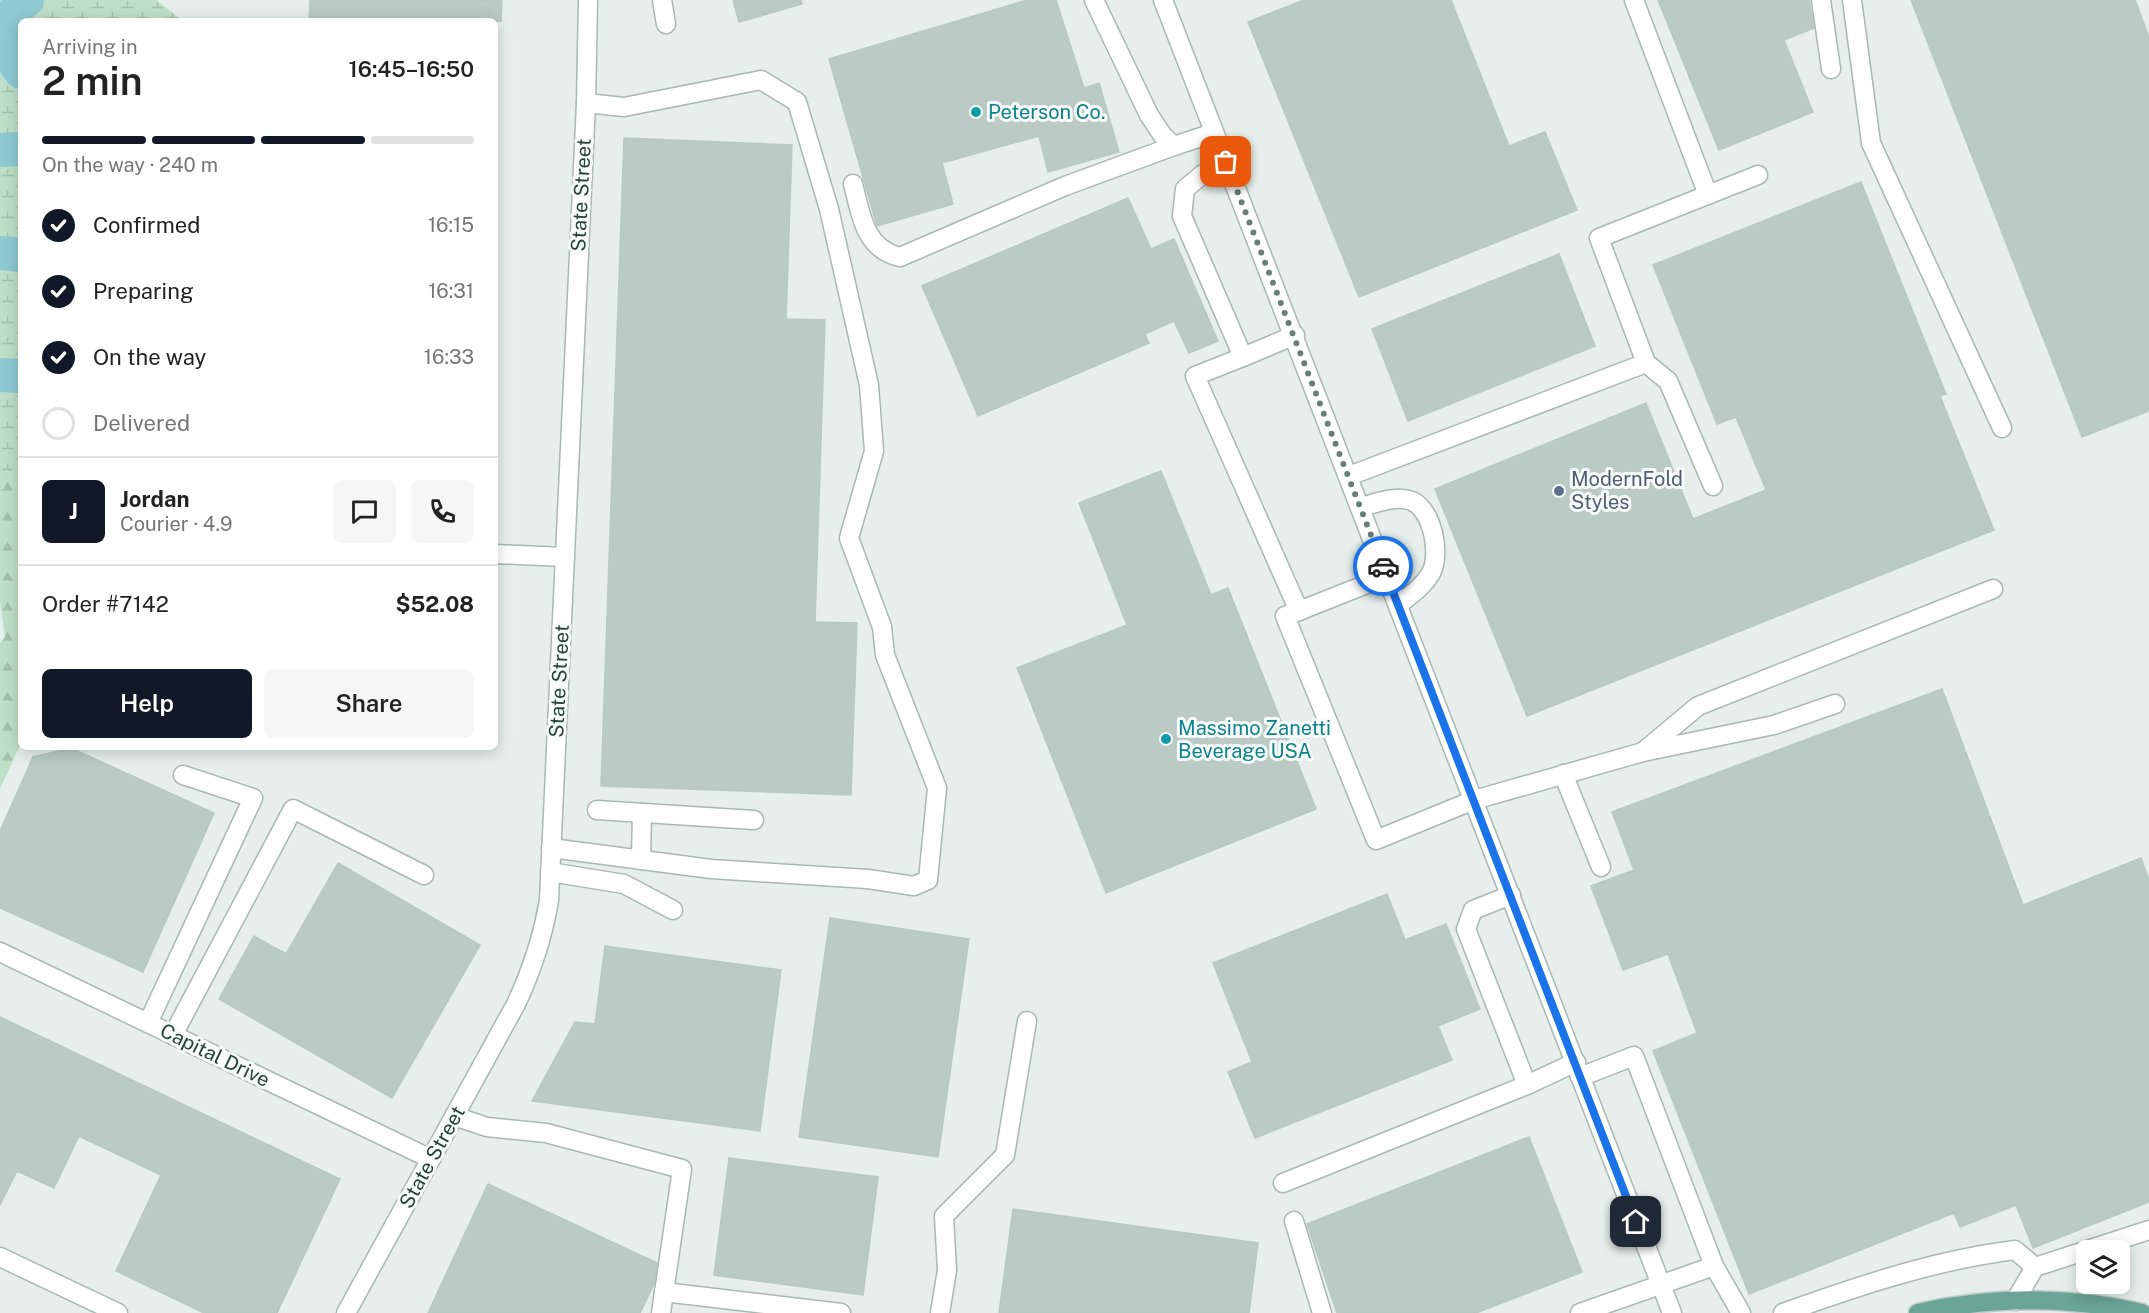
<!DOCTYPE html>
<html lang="en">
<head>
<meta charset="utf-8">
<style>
  body { margin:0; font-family:"Public Sans",sans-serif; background:#f6f6f6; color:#222; height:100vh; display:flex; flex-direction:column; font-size:22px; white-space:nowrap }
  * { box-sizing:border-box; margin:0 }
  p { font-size:20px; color:#767676 }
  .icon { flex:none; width:33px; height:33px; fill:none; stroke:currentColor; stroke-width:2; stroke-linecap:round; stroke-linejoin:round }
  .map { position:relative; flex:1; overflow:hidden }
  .sheet { position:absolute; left:18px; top:18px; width:480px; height:732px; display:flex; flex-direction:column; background:#fff; border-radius:9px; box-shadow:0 3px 15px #0003 }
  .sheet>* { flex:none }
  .controls { position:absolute; left:2076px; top:1240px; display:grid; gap:12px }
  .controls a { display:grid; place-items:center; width:54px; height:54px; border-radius:9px; background:#fff; box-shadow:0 3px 15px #0003; font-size:30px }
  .pin { position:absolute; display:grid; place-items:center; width:51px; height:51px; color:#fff; margin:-26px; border-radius:12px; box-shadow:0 3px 9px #0006 }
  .courier { position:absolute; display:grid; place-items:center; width:60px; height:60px; margin:-30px; border:4px solid #1a73e8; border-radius:50%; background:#fff; color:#222; box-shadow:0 2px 8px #0007 }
  .headline em { font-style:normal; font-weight:600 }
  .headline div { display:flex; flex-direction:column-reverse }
  .headline { display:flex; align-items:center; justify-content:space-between; height:102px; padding:0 24px }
  h1 { font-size:39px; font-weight:600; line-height:45px }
  .bar { display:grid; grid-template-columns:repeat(4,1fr); gap:9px 6px; align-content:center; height:72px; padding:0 24px }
  .bar i { height:8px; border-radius:4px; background:#e0e0e0 }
  .bar .on { background:#111827 }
  .bar p { grid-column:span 4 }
  .line { display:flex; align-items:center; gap:15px; padding:0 24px; border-top:2px solid #e0e0e0 }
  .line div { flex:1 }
  .round { display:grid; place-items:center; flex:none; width:63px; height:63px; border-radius:9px; background:#f6f6f6 }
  ol { padding:0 24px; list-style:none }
  li { display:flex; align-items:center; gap:18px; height:66px }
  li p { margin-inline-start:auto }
  li .icon { padding:6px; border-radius:50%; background:#111827; color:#fff; stroke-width:4 }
  li:last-child { color:#767676 }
  li i { width:33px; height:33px; border:3px solid #e0e0e0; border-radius:50% }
  .cta { display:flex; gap:12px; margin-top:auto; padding:12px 24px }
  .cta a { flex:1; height:69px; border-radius:9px; background:#111827; color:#fff; font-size:24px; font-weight:600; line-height:69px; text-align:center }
  .cta a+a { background:#f6f6f6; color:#222 }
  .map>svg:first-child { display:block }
  .forest { fill:url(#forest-firs) }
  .wetland { fill:url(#wetland-marsh) }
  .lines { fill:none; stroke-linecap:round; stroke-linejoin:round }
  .river { stroke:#8ec9d4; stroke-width:34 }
  .building { fill:#bbcac4; stroke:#b8c9c2; stroke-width:1.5 }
  .minor-casing { stroke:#a8b8b2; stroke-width:21 }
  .major-casing { stroke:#c2cac8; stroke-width:21 }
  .minor { stroke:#fff; stroke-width:18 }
  .major { stroke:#6aa596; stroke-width:18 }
  .done { stroke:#687f78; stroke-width:6; stroke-dasharray:0 10.8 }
  .route { stroke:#1a73e8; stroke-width:8 }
  .culture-dot { fill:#0f9aa8; stroke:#f7fbf9; stroke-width:2 }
  .service-dot { fill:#5c6f8a; stroke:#f7fbf9; stroke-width:2 }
  .labels { text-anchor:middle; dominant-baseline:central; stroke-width:6; stroke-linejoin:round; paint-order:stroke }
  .culture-label { font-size:20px; fill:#0d838f; stroke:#f7fbf9; text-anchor:start }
  .street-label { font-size:20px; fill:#24423a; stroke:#f7fbf9 }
  .service-label { font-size:20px; fill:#4e5e75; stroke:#f7fbf9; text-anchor:start }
</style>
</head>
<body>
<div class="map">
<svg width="2149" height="1313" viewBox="0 0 2149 1313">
  <defs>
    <pattern id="forest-firs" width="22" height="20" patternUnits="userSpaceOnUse" patternTransform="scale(1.5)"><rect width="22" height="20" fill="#bfe0c8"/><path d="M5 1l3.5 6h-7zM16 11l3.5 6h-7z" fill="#a4c1ad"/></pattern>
    <pattern id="wetland-marsh" width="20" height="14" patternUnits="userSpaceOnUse" patternTransform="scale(1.5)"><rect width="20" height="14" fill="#bfe0c8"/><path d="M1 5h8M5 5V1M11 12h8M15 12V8" fill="none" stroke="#a4c1ad"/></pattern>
  </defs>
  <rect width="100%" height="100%" fill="#e6efeb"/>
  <path class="forest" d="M21,461V743L0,789V643L5,637L0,603V495L16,464Z"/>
  <path class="wetland" d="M0,0H156L183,21H21V461L16,464L0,495Z"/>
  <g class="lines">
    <g class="river">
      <path d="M21,72C2,50 1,16 27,0"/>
      <path d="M0,150L21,149"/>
      <path d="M0,253L21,255"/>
      <path d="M0,375L21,376"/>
    </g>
  </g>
  <g class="building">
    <path d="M310,0H502L501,21H309Z"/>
    <path d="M733,0H801L802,4L739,22Z"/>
    <path d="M1027,0H1056L1084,88L1099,83L1119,152L1048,172L1039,136L942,163L953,204L877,226L829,59Z"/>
    <path d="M1304,0H1451L1509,146L1545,132L1577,210L1359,297L1248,22Z"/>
    <path d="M1658,0H1809L1814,28L1784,40L1813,112L1719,150Z"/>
    <path d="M1911,0H2135L2149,37V411L2082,437Z"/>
    <path d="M624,138L792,145L786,319L825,320L815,622L857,623L851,795L601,786Z"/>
    <path d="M1861,182L1946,394L1940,396L1994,530L1527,716L1435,489L1646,403L1693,519L1766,490L1736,417L1717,424L1653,265Z"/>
    <path d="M1128,198L1151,249L1174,239L1218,341L1189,353L1174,321L1145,334L1149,343L978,416L922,286Z"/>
    <path d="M1559,254L1595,346L1408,421L1372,329Z"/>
    <path d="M1161,471L1211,595L1228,588L1316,809L1106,893L1017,668L1127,625L1079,503Z"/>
    <path d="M1942,689L2023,905L2141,858L2149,880V1202L2033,1248L2016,1205L1960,1227L1954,1213L1749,1294L1653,1051L1697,1033L1668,954L1623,970L1591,886L1634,870L1612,812Z"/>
    <path d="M71,748L214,813L143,972L0,908V831L33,757Z"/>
    <path d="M338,863L480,945L392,1098L219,999L254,936L286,954Z"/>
    <path d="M1387,894L1405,940L1446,924L1480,1009L1438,1026L1452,1060L1255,1138L1228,1072L1252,1062L1213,963Z"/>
    <path d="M830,918L969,939L938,1157L799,1137Z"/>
    <path d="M605,946L781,970L760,1131L532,1101L575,1022L595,1024Z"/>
    <path d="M0,1017L340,1179L277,1313H204L116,1271L161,1175L79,1136L54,1188L17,1171L0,1205Z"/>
    <path d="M1529,1137L1582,1272L1476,1313H1337L1307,1224Z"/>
    <path d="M729,1158L878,1177L863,1295L714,1275Z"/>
    <path d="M488,1184L657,1263L654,1284L640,1313H428Z"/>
    <path d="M1013,1209L1258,1243L1249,1313H999Z"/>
  </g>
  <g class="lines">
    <defs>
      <g id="minor">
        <path d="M662,0L666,24"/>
        <path d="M1094,0L1149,115L1163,136L1174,146L1213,133"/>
        <path d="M1163,0L1672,1313"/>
        <path d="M1634,0L1708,195"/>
        <path d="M1821,0L1831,69"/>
        <path d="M1852,0L1871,143L2002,428"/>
        <path d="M1226,162L1203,174L1185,189L1182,216L1243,357L1295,335"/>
        <path d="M853,184C861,214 864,249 900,257L1065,186L1174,146"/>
        <path d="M1243,357L1195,376L1299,611L1387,576"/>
        <path d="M1646,363L1668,381L1713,486"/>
        <path d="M1349,476L1646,363L1599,238L1758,175"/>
        <path d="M1361,507C1376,503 1396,495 1412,501C1433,511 1441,554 1431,573C1423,587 1410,595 1398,605"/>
        <path d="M495,554L565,557"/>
        <path d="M1299,611L1285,616L1376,840L1474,800L1643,752L1774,725L1835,704"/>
        <path d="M1644,751L1698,706L1993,589"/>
        <path d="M1563,774L1601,867"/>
        <path d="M597,810L754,820"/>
        <path d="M551,848L711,869L868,879L914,886L928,880L937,788L885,655L882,627L849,538L874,451L869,385L829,209L797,102L761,80L624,107L586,103"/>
        <path d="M641,860L642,813"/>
        <path d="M550,872L624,884L673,910"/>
        <path d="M1511,895L1473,910L1466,929L1527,1085"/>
        <path d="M0,952L431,1159"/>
        <path d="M148,1023L253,798L183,775"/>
        <path d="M173,1035L293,809L424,875"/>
        <path d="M1580,1077L1634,1056L1714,1266L1741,1313"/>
        <path d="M454,1116L487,1127L546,1133L682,1169L661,1313"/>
        <path d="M1283,1183L1527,1085L1576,1062"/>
        <path d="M1294,1221L1322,1313"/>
        <path d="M0,1257L118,1313"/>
        <path d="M664,1292L841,1313"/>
        <path d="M2015,1301L2035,1267L2149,1230"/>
        <path d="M346,1313L516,1004C532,970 543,937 549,900L586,103L588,0"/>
        <path d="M940,1313L947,1270L944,1216L1005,1155L1027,1021"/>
        <path d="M1580,1313L1714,1266"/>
        <path d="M1783,1313C1858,1286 1935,1260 2015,1250L2035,1267"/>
      </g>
      <path id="major" d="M1918,1313C1991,1296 2070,1296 2142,1313"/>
    </defs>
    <use href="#minor" class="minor-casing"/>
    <use href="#major" class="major-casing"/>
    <use href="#minor" class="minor"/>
    <use href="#major" class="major"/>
  </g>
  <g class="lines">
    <path class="done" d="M1226,162L1383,566"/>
    <path class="route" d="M1383,566L1636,1222"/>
  </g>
  <g class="culture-dot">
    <circle cx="976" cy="112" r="6"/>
    <circle cx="1166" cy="739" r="6"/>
  </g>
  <circle class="service-dot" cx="1559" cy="491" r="6"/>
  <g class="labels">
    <g class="culture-label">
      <text x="988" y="112">Peterson Co.</text>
      <text x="1178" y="728">Massimo Zanetti<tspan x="1178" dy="23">Beverage USA</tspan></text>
    </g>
    <g class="street-label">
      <text transform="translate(581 195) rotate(-87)">State Street</text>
      <text transform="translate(559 681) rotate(-87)">State Street</text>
      <text transform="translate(215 1055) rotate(26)">Capital Drive</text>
      <text transform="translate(432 1157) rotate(-61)">State Street</text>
    </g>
    <g class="service-label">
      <text x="1571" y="479">ModernFold<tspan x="1571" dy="23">Styles</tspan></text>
    </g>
  </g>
</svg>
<div class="controls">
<a><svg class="icon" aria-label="layers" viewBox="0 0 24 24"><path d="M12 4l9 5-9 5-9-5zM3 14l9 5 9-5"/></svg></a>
</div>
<div class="pin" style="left:1226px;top:162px;background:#ea580c"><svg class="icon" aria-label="bag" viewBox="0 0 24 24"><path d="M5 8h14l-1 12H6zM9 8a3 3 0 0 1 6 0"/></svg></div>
<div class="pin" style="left:1636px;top:1222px;background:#1f2937"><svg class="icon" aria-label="home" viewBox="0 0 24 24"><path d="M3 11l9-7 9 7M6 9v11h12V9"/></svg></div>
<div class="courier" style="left:1383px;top:566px"><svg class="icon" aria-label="car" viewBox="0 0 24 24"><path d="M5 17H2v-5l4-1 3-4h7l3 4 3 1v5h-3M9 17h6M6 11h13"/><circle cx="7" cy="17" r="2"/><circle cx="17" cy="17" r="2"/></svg></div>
<section class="sheet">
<div class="headline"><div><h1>2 min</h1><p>Arriving in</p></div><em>16:45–16:50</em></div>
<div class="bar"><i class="on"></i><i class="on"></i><i class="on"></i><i></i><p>On the way · 240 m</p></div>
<ol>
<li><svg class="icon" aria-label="check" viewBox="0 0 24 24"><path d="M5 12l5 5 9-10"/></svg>Confirmed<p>16:15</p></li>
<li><svg class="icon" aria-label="check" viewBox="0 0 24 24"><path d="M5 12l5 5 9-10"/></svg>Preparing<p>16:31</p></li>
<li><svg class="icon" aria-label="check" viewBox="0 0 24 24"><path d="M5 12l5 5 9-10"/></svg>On the way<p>16:33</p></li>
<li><i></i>Delivered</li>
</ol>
<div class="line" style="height:108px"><b class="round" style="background:#111827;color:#fff">J</b><div><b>Jordan</b><p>Courier · 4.9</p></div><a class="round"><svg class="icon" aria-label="chat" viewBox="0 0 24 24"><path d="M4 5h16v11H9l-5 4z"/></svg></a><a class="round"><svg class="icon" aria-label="phone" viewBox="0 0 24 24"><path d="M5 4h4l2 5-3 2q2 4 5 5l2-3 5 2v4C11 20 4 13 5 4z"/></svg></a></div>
<div class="line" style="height:78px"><div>Order #7142</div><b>$52.08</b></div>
<div class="cta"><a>Help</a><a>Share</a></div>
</section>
</div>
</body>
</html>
